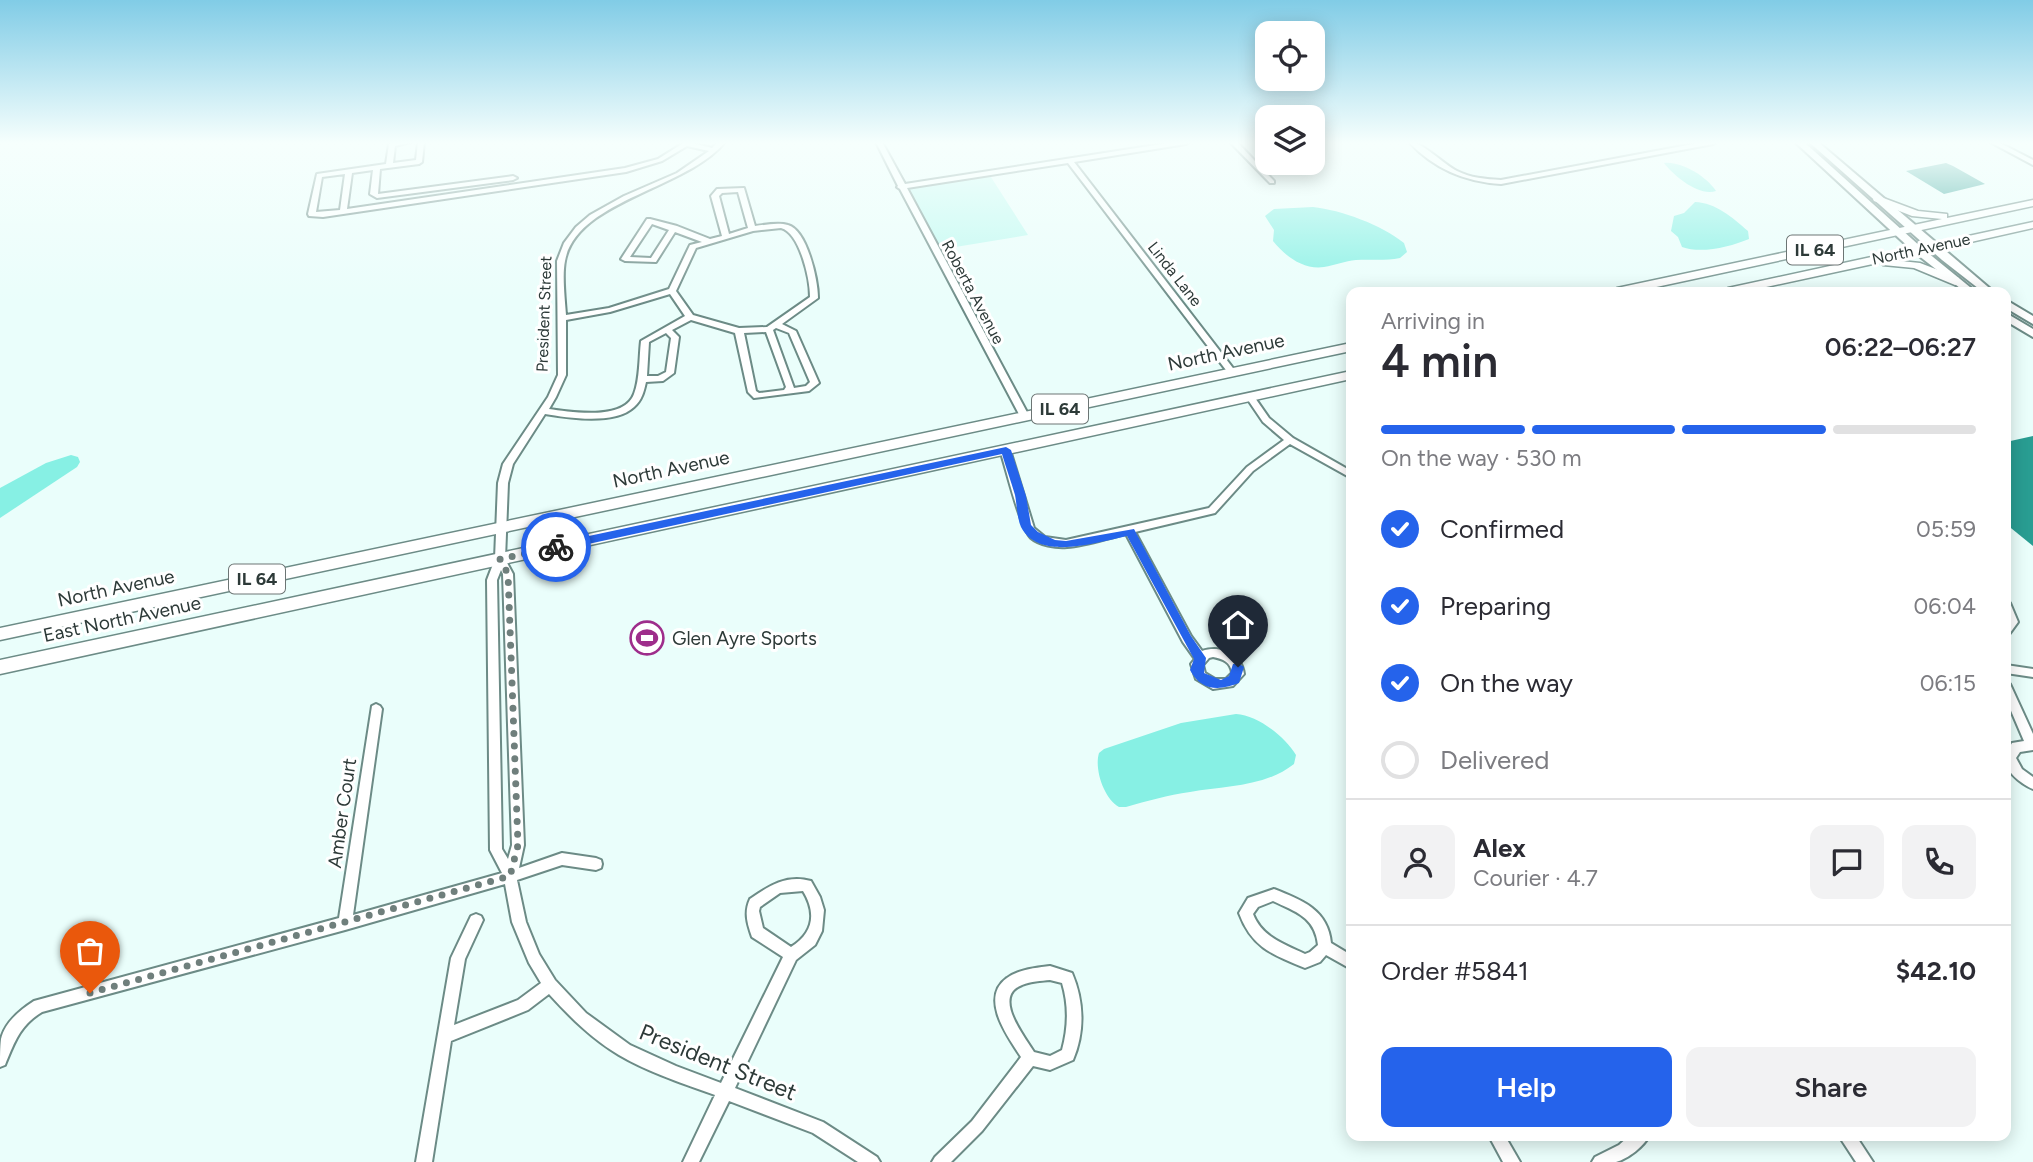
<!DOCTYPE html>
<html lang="en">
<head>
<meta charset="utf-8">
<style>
  body { margin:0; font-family:Figtree,sans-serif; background:#f2f2f3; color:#2b2b33; height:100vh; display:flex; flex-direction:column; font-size:26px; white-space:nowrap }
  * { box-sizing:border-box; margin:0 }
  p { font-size:23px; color:#7c7c81 }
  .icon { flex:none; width:38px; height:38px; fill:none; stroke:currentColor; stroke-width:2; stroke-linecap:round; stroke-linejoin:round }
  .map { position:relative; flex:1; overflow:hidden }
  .side { position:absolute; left:1346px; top:287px; width:665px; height:854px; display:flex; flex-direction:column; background:#fff; border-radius:14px; box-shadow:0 4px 18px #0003 }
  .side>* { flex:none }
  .tools { position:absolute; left:1255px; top:21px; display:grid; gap:14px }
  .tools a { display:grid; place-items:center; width:70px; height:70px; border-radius:14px; background:#fff; box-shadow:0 4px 18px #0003; font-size:35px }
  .pin { position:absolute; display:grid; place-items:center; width:60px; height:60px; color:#fff; margin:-72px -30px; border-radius:50% 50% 50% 0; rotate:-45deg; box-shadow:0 0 7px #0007 }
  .pin .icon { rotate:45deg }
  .courier { position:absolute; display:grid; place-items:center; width:70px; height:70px; margin:-35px; border:5px solid #2563eb; border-radius:50%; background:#fff; color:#222; box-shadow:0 2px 9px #0007 }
  .head em { font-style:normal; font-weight:600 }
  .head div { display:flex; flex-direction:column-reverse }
  .head { display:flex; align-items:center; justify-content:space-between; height:119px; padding:0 35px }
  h1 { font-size:46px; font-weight:600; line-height:52px }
  .bar { display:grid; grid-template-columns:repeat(4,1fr); gap:10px 7px; align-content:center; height:84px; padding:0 35px }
  .bar i { height:9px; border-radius:5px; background:#e1e1e2 }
  .bar .current { background:#2563eb }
  .bar p { grid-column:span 4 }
  .line { display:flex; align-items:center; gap:18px; padding:0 35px; border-top:2px solid #e1e1e2 }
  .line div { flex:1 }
  .round { display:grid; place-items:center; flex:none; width:74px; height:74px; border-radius:14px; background:#f2f2f3 }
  ol { padding:0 35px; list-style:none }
  li { display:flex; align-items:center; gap:21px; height:77px }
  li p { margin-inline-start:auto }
  li .icon { padding:7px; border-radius:50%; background:#2563eb; color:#fff; stroke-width:4 }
  li:last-child { color:#7c7c81 }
  li i { width:38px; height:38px; border:4px solid #e1e1e2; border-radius:50% }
  .cta { display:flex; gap:14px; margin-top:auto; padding:14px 35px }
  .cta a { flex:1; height:80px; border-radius:14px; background:#2563eb; color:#fff; font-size:28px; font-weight:600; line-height:80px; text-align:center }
  .cta a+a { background:#f2f2f3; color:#2b2b33 }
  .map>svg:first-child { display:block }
  .green { fill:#bdf9f0 }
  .water { fill:#87f0e4 }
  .building { fill:#299d92 }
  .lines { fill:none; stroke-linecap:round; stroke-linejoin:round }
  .street-casing { stroke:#6c8b86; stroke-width:4 }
  .secondary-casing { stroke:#6c8b86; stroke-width:4 }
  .primary-casing { stroke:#6c8b86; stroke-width:3 }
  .street { fill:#fff; fill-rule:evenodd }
  .secondary { fill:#fff; fill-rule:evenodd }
  .primary { fill:#fff; fill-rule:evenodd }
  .route { fill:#2563eb }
  .done { stroke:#6f7f7c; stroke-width:7; stroke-dasharray:0 12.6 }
  .labels { text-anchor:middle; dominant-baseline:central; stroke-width:6; stroke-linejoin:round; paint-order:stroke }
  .far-street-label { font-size:16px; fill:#2d3a38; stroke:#fff }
  .shield { fill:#fff; stroke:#6c7574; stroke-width:2 }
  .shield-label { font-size:18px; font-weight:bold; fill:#2d3a38 }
  .street-label { font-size:19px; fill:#2d3a38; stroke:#fff }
  .poi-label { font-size:19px; fill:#2d3a38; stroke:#fff; text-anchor:start }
  .near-street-label { font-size:23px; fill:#2d3a38; stroke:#fff }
</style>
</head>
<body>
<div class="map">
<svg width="2033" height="1162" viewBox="0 0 2033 1162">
  <rect width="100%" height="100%" fill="#eafefb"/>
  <path class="green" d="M989,174L1028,235L937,250L904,188Z"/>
  <g class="water">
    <path d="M1664,163C1681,161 1706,176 1716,191C1699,197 1674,176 1664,163Z"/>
    <path d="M1695,202C1716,203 1732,217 1748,231L1749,239C1730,247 1701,254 1682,247L1678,237L1671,231L1674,216L1684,213Z"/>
    <path d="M1313,207C1341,210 1382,225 1404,243L1407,252L1400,258C1385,261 1371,259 1356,260C1345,261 1335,265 1324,267C1303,270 1285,256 1273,241L1274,230L1265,216L1274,209Z"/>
    <path d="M71,455L78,457L80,462L77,467L0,518V488L46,463Z"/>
    <path d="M1236,714C1258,715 1285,737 1296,755L1294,764C1265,787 1225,786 1190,792C1168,795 1147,801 1126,807H1119C1104,799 1094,769 1099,753L1104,749L1181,723Z"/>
  </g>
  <g class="building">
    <path d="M1946,163L1953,166L1985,184L1944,194L1906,171Z"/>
    <path d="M2033,436V546L2006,524V442Z"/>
  </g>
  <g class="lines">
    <defs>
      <g id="street">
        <path d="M394,142H411L395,146L393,163L416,160L418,142H424L422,162L419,164L380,169L378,194L513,176L517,178L513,180L377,198L370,194L373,170L352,173L347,209L625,168L658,159L685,142H692V143L712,148L718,142H725C687,189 576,200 565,261C562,275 565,300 566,315L609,308L669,289L690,245L702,242L675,232L656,262L625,261L621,259L647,219H650L677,226L710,239L722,236L711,196L717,189L744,188L755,226C765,225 778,222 788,225C807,230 818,280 818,298L782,324L796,331L819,383L809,391L754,398L748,392L735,333L691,320L672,330L679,337L674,373L663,381L646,382C644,391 642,400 634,407C615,425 569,418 545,414L513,464L508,483L505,559L513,574L524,845L519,868L562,853L596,858L601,860L602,864L601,868L596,870L562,865L517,880L526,922L539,954L555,980L586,1013L630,1045L676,1066L721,1083L783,957L752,937C747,923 744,912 750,899C769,886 786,874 811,881L820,897L824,910L822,931L815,945L796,960L735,1088L823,1122L877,1157L880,1162H858L813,1133L729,1101L699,1162H683L715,1095C684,1084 648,1072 619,1055C592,1039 570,1017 549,994L528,1010L451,1041L432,1162H416L451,958L471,916L476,914L481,916L483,920L465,959L454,1025L518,1000L541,983L529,963L512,922L505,884L345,930L42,1012C20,1025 14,1043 5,1065L0,1067C0,1058 0,1047 1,1039C5,1022 20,1010 34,1001L339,918L372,706L376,704L380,706L382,709L353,915L502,873L490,850L487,580L495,559L498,483L503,464L548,397L558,375L557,261L564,243L576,227L590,215L624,196L677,173L709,151L687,146L662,161L626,172L323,217L309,216L308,214L317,174L386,164L389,144ZM345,174L340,210L316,212L322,177ZM738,192L748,228L729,234L719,196L722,193ZM652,224L669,230L651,258L630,257ZM781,228C800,233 810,279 810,297L767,327L739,328L693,315L676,291L696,248L753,231ZM670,294L685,316L641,341C639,358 640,379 634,394C624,421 571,412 549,409L556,397L566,375V320L610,312ZM776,328L789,333L810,382L806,386L794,388L773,330ZM766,332L786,387L784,390L759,393L756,391L744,333ZM666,333L671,338L666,372L658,376H647L649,342ZM501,570L503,574L512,845L508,859L502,849L497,580ZM803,891C817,914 813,933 791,947L763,928L759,911L760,907L780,893Z"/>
        <path d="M876,142H882L905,184L1175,142H1189L1186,144L1074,162L1236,372L1232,375L1229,374L1068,163L907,188L1029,416L1024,419L1021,418L900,189L897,187L898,186Z"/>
        <path d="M1230,142H1237L1274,181V183H1270Z"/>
        <path d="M1409,142C1423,142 1443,164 1457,171C1471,178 1485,179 1501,180L1704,142H1716L1713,144L1501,184C1465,182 1433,168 1409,142Z"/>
        <path d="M1990,142H1998L2033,160V165Z"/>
        <path d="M1250,394L1253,395L1269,418L1293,438L1351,471V478L1290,444L1253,471L1215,513L1135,532L1191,636L1202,651C1220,645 1241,653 1244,674L1233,686L1213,689L1196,679L1191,664L1195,659L1183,642L1126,534C1107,538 1087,546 1067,547C1056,548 1039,545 1031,538C1020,528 1006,467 1000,450L1005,447L1010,450L1034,528L1045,537L1066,540L1209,508L1247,467L1284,440L1263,422L1246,397ZM1213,657C1223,659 1231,662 1232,673L1226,679H1215L1205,673L1203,665L1209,658Z"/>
        <path d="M2006,602L2010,603L2018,622L2010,633L2006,634Z"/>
        <path d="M2006,665L2033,669V677L2006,673Z"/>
        <path d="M2006,682L2010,684L2033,734V750L2020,752L2016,758L2022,769L2033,777V789C2021,784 2001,769 2006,754C2007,750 2010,747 2012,743L2024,741L2006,699Z"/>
        <path d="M1274,889C1302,900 1328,910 1331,943L1351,955V969L1326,955L1320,962L1305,968C1273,955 1252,948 1239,913L1248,898ZM1273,901C1296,912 1315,917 1318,945L1310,952L1305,954C1284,944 1262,937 1253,914L1258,907Z"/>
        <path d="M1050,966L1072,973C1084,1001 1085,1032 1073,1060L1050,1070L1033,1066L982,1131L951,1162H932L935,1157L972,1121L1021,1057C1008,1037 979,998 1007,978C1019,969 1036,968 1050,966ZM1050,980L1062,983C1069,1006 1068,1028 1062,1050L1050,1056L1034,1052C1024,1036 992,996 1022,985C1031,981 1041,981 1050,980Z"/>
        <path d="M1489,1136H1505L1520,1162H1503Z"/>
        <path d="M1629,1136H1649C1644,1146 1628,1159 1616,1162C1609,1162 1600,1162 1592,1162L1595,1157L1619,1145Z"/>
        <path d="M1839,1136H1856L1873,1162H1856Z"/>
      </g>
      <g id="secondary">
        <path d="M1795,142H1804L1922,248L1976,292H1965L1914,252Z"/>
        <path d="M1809,142H1818L1994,292H1983L1942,260Z"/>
        <path d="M2006,300L2033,316V324L2006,308Z"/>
        <path d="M2006,313L2033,329V337L2006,321Z"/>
      </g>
      <g id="primary">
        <path d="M1878,196L1918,211L1947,214V218L2033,200V206L1633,292H1611L1617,288L1942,219L1912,216L1874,201L1873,199Z"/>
        <path d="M2033,222V228L1891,260L1920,263L1959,278V284L1955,285L1914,268L1883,265L1882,262L1743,292H1722L1728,288Z"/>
        <path d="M1351,343V351L0,640V628Z"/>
        <path d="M1351,371V379L0,674V660Z"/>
      </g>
    </defs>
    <use href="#street" class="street-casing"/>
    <use href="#secondary" class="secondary-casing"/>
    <use href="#primary" class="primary-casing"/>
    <use href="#street" class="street"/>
    <use href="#secondary" class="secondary"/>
    <use href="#primary" class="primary"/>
  </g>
  <linearGradient id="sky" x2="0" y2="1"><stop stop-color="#81cce6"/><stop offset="0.47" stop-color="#f6fffd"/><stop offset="1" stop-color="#f6fffd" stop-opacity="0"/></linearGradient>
  <rect width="2033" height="304" fill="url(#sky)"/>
  <path class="route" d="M1006,447L1011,450L1026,496L1031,525L1038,532L1055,540L1066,541L1134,529L1191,636L1206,658L1204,673L1221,680L1229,676L1233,664L1238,663L1244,667L1239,683C1219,691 1201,691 1190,670L1194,659L1127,536C1098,542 1039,562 1021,527C1017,518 1017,505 1015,495C1011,481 1006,468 1002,454L556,551L550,547L556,543Z"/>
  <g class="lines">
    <path class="done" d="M90,993L510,876L518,845L508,574L500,559L556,547"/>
  </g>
  <defs>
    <symbol id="stadium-ring" viewBox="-11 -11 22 22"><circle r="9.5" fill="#fff" stroke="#9e2d8b" stroke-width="1.5"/><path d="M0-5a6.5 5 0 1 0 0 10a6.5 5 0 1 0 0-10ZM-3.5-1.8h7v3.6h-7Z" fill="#9e2d8b"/></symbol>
  </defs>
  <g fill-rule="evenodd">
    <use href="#stadium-ring" x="628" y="619" width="38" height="38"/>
  </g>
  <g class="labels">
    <g class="far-street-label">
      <text transform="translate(1921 249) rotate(-12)">North Avenue</text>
      <text transform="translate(1175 274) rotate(52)">Linda Lane</text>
      <text transform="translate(973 292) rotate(62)">Roberta Avenue</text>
      <text transform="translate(544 314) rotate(-88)">President Street</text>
    </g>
    <g class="shield">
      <rect x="1787" y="235.5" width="56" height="29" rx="5"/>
      <rect x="1032" y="394.5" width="56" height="29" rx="5"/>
      <rect x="229" y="564.5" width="56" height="29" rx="5"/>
    </g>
    <g class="shield-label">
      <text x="1815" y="250">IL 64</text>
      <text x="1060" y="409">IL 64</text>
      <text x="257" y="579">IL 64</text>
    </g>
    <g class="street-label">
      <text transform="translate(1226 352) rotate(-12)">North Avenue</text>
      <text transform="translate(671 469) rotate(-12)">North Avenue</text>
      <text transform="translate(116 588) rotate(-12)">North Avenue</text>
      <text transform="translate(122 619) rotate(-12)">East North Avenue</text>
      <text transform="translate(342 813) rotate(-82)">Amber Court</text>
    </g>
    <g class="poi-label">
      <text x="672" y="638">Glen Ayre Sports</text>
    </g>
    <g class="near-street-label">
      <text transform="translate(718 1062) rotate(22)">President Street</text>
    </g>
  </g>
</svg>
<div class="tools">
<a><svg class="icon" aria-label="locate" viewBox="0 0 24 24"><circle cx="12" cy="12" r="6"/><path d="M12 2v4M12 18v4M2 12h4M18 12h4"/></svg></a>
<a><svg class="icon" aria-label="layers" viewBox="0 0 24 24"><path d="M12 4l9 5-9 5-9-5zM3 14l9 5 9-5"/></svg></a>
</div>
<div class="pin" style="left:90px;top:993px;background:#ea580c"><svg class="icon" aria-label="bag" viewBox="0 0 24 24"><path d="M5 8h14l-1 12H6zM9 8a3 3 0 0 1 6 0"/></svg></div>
<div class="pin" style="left:1238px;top:667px;background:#1f2937"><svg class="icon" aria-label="home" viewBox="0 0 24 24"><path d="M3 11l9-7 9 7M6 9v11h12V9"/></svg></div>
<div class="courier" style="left:556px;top:547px"><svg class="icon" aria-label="bike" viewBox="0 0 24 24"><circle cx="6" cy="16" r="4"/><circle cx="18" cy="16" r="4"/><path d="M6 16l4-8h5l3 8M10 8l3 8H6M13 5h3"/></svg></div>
<section class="side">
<div class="head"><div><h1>4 min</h1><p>Arriving in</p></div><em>06:22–06:27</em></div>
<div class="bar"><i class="current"></i><i class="current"></i><i class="current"></i><i></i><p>On the way · 530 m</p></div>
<ol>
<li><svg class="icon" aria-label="check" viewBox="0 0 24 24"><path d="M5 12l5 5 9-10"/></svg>Confirmed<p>05:59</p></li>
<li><svg class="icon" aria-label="check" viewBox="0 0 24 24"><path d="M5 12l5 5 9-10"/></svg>Preparing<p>06:04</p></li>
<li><svg class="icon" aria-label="check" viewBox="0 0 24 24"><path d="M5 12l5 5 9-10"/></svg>On the way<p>06:15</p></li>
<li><i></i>Delivered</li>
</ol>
<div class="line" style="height:126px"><a class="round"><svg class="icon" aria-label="person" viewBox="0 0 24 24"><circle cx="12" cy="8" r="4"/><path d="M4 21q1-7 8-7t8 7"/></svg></a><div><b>Alex</b><p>Courier · 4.7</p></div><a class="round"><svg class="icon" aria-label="chat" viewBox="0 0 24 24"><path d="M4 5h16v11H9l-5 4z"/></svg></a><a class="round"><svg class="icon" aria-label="phone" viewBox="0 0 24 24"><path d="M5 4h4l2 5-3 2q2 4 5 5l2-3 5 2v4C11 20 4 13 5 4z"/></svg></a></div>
<div class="line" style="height:91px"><div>Order #5841</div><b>$42.10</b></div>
<div class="cta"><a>Help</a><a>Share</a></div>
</section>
</div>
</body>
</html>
